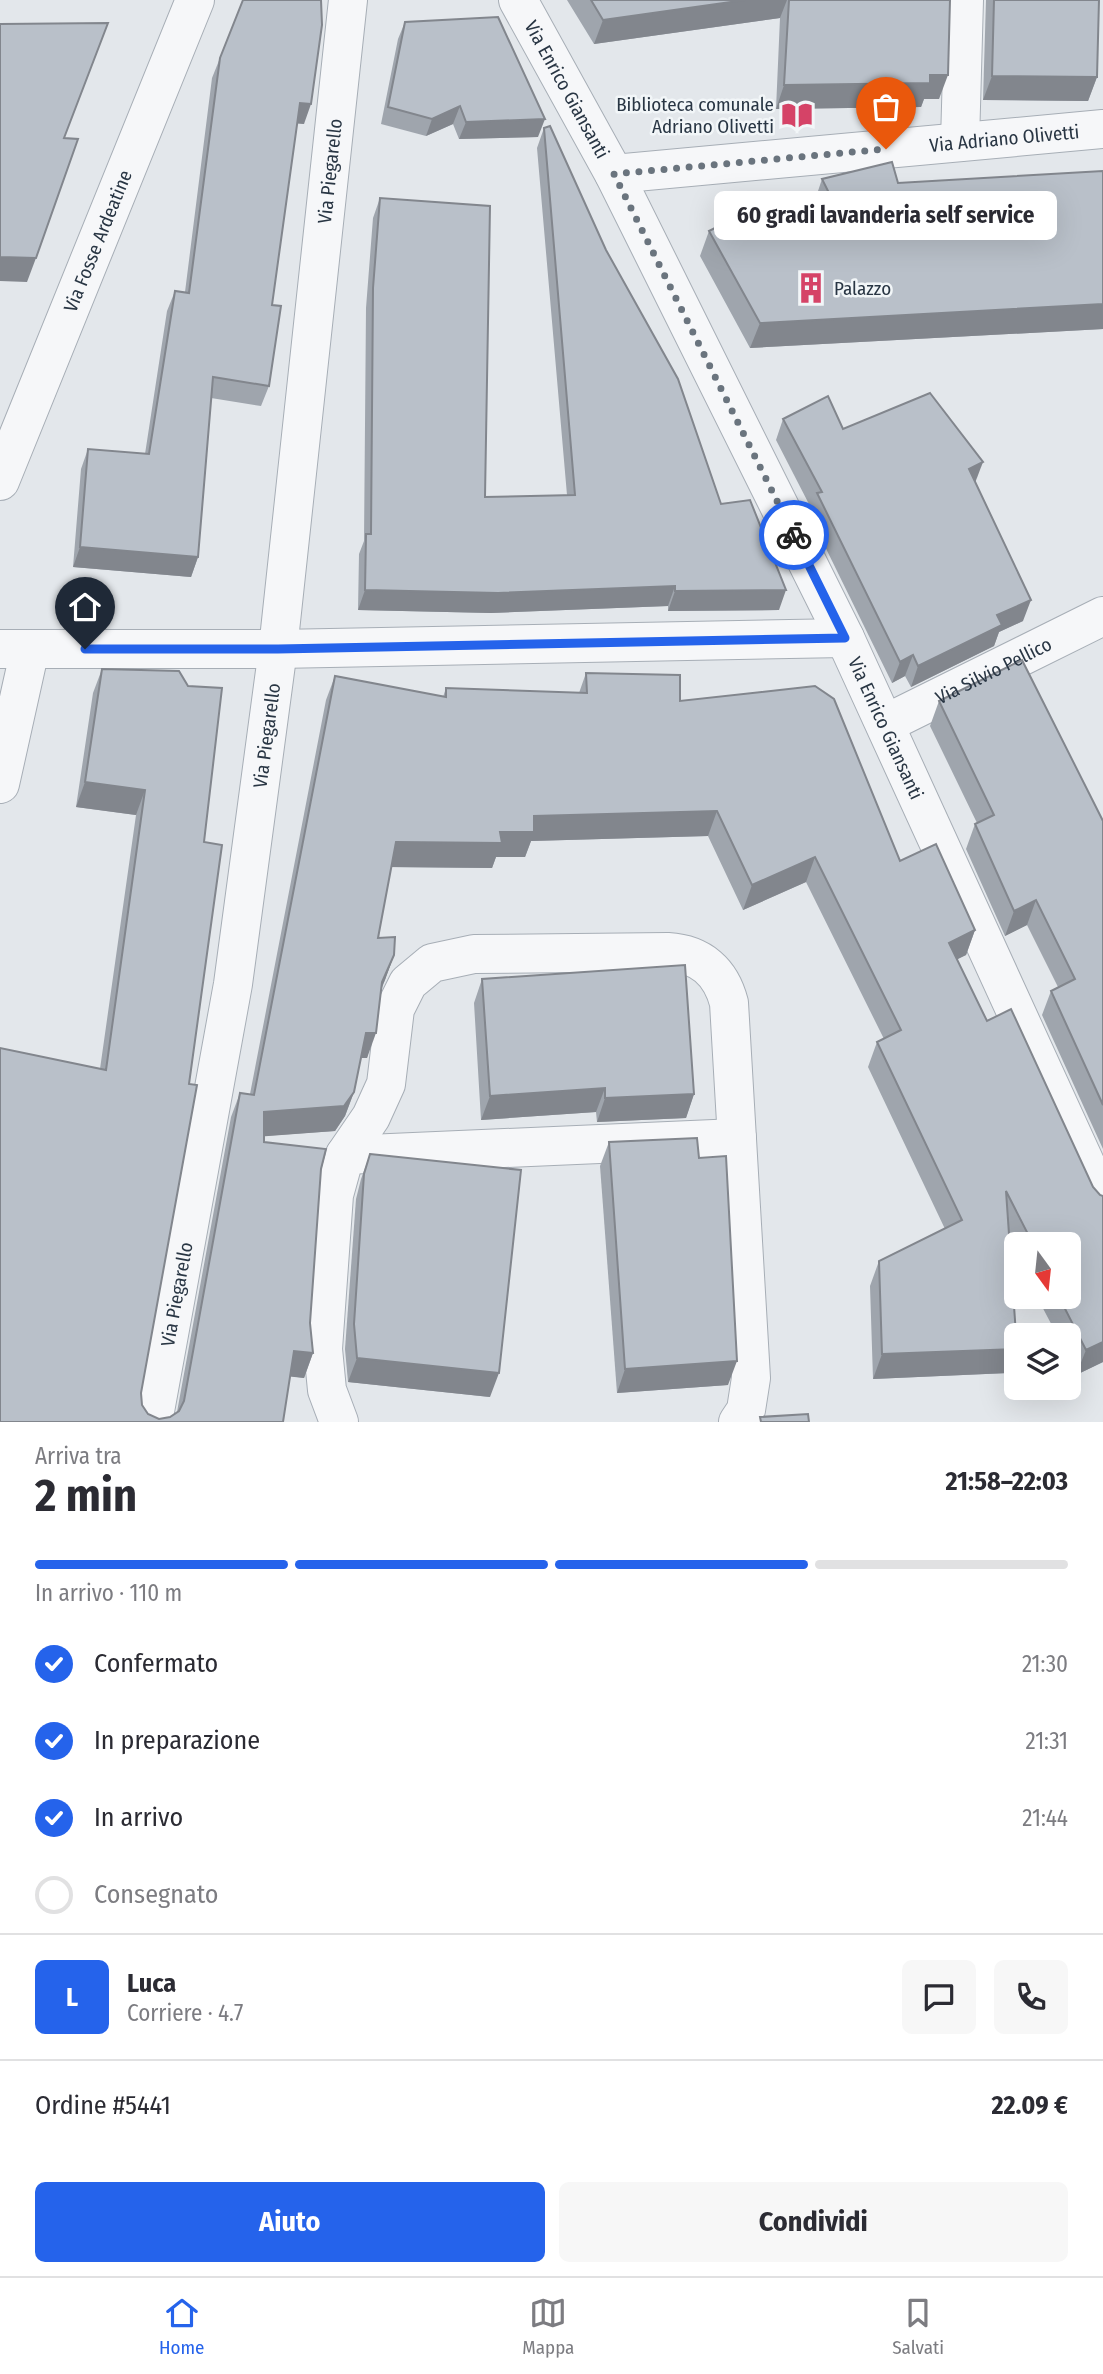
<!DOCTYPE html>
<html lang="it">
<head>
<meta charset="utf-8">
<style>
  body { margin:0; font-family:"Fira Sans Condensed",sans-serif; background:#f7f7f7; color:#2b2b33; height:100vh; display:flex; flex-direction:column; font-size:26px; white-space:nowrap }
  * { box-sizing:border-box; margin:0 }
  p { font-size:23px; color:#7c7c81 }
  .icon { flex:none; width:38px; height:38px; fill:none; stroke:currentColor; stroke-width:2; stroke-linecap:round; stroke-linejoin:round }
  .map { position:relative; height:1422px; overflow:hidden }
  .side { display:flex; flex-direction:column; background:#fff; flex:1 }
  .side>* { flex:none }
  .needle { width:46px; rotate:165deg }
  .fabs { position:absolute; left:1004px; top:1232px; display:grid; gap:14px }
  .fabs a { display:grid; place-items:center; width:77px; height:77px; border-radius:10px; background:#fff; box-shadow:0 7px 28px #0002; font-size:35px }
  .pin { position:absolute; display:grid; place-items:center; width:60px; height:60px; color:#fff; margin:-72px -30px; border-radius:50% 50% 50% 0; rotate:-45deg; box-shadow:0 0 7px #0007 }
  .pin .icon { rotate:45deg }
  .courier { position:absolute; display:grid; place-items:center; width:70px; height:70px; margin:-35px; border:5px solid #2563eb; border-radius:50%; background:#fff; color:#222; box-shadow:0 2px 9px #0007 }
  .bubble { position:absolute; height:49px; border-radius:10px; background:#fff; box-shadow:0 7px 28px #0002; font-size:23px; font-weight:700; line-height:49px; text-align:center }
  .head em { font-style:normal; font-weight:700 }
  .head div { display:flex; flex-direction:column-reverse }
  .head { display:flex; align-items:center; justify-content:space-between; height:119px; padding:0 35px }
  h1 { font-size:46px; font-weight:700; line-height:52px }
  .bar { display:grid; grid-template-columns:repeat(4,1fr); gap:10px 7px; align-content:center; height:84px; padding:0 35px }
  .bar i { height:9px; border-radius:5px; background:#e1e1e2 }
  .bar .on { background:#2563eb }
  .bar p { grid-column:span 4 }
  .line { display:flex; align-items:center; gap:18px; padding:0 35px; border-top:2px solid #e1e1e2 }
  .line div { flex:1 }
  .round { display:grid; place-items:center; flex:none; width:74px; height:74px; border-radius:10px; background:#f7f7f7 }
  ol { padding:0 35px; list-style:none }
  li { display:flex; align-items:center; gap:21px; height:77px }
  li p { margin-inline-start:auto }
  li .icon { padding:7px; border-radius:50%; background:#2563eb; color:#fff; stroke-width:4 }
  li:last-child { color:#7c7c81 }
  li i { width:38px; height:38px; border:4px solid #e1e1e2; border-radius:50% }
  .primary-button { display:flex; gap:14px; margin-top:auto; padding:14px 35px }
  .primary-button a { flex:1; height:80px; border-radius:10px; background:#2563eb; color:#fff; font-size:28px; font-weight:700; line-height:80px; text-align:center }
  .primary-button a+a { background:#f7f7f7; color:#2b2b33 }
  .menu { display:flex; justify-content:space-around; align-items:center; height:98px; border-top:2px solid #e1e1e2; background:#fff; font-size:19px; color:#7c7c81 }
  .menu a { display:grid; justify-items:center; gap:4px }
  .menu .on { color:#2563eb }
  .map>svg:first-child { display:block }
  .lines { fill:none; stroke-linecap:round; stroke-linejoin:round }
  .street-casing { stroke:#a7aeb6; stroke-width:40 }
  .street { stroke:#f6f7f9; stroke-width:38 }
  .wall { fill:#9fa5ad }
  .shaded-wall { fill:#82868d }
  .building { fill:#b9c0c9; stroke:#82868d; stroke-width:2 }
  .done { stroke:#6a747e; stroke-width:7; stroke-dasharray:0 12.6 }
  .route { stroke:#2563eb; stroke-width:9 }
  .labels { text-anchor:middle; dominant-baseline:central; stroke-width:5; stroke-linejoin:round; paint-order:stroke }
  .street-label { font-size:19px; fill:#293644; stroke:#f2f6f8 }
  .poi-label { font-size:19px; fill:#293644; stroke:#f2f6f8; text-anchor:end }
</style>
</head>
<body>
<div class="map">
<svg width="1103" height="1422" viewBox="0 0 1103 1422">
  <rect width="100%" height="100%" fill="#e3e7eb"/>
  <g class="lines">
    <defs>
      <g id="street">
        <path id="s1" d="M518,0L614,174L845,638L1103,1202"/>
        <path d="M960,142L964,0"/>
        <path id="s2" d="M614,174L1103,129"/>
        <path id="s3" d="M0,481L195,0"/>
        <path d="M0,649H278L845,638"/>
        <path id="s4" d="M885,724L1103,616"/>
        <path d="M0,784L30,649"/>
        <path d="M345,1155L737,1138"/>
        <path id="s5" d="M153,1422L233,984L278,649L348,0"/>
        <path d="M339,1422L327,1390L323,1349L334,1195L345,1155L371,1117L386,1084L395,1009L408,983L432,963L474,954L668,952C701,954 721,972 729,1003L751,1378L746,1410L738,1422"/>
      </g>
    </defs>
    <use href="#street" class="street-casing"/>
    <use href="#street" class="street"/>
  </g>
  <g class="wall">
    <path d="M567,0H950L939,99H924L921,107L776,109L780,18L594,44Z"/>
    <path d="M986,0H1099L1097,77L1088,101L983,100Z"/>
    <path d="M405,22L538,137L459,139L453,124L426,136L381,124L398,39Z"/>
    <path d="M220,58L304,124L297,123L272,305L269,386L261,406L211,398L198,557L191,577L73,567L81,469L88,449L145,454L167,311L175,291L185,292L212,78Z"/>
    <path d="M544,128L721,504L779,610L668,611V606L491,613L358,610L359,554L364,541L366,308L373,218L380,198L485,497L567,495L537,148Z"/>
    <path d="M1103,171V329L750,348L700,256L709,231L815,200L822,179L898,183Z"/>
    <path d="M783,419L975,483L1023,621L999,632L994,646L911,687L905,676L892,683L809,514L811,508L776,440Z"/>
    <path d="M102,669L179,671L141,1393L142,1405L148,1414L159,1419L170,1417L177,1412L231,1117L240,1093L250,1094L326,700L335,676L443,697L446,688L579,693L586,673L680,701L900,861L975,930L966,955L957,959L987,1021L1093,1187L1100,1195L1103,1196V1362L1076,1375L1069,1361V1335H1057L1037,1297H1069V1244H1017V1255L1009,1240L1008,1373L873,1379L870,1286L879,1261L945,1229L868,1067L877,1042L884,1039L806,882L743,910L708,836L531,841L525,857H496L492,868L391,867L378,938L394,955L382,988L367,1058H361L354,1092L345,1116L335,1131L264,1136V1142L321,1169L310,1323L313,1353L304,1378L290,1376L283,1422H0L100,1069L136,815L76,807L93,693Z"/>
    <path d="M939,701L1103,821V1149L1042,1015L1051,991L1058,987L1027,925L1005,936L966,849L975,824L977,823L930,726Z"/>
    <path d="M482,979L694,1094L686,1118L597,1122L596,1112L481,1120L474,1003Z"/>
    <path d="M609,1142L699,1158L728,1385L617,1393L600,1166Z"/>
    <path d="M370,1154L490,1397L348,1382L345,1349L356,1199L361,1179Z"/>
  </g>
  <g class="shaded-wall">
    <path d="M745,0H787L780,18L594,44L603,20Z"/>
    <path d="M930,75H948L939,99H924L921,107L776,109L784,85Z"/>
    <path d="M992,76L1097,77L1088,101L983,100Z"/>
    <path d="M300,103L311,104L304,124L292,123Z"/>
    <path d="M460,106L453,124L426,136L432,119Z"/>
    <path d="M545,119L538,137L459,139L466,122Z"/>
    <path d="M0,257L36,258L27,282L0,281Z"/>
    <path d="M1103,304V329L750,348L760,323Z"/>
    <path d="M983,462L975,483L969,469Z"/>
    <path d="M80,547L198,557L191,577L73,567Z"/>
    <path d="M675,586L668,606L491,613L358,610L365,590Z"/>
    <path d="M786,590L779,610L668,611L675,591Z"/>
    <path d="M1031,600L1023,621L999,632L994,646L911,687L918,666L997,615Z"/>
    <path d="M913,655L905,676L892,683L900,662Z"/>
    <path d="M85,782L145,790L136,815L76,807Z"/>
    <path d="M717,811L708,836L531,841L525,857H496L492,868L387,867L396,842L500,832L534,816Z"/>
    <path d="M815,857L806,882L743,910L752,885Z"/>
    <path d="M1036,900L1027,925L1005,936L1014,911Z"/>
    <path d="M975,930L966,955L940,968L949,943Z"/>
    <path d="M394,955L385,980L373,1006L382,982Z"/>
    <path d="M366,1033H376L367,1058H357Z"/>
    <path d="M605,1088L596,1112L481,1120L490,1096Z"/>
    <path d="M354,1092L345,1116L335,1131L255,1137L264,1112Z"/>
    <path d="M694,1094L686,1118L597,1122L605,1098Z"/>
    <path d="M1103,1342V1362L1076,1375L1086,1350Z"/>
    <path d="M1017,1349L1008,1373L873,1379L882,1354Z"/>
    <path d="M294,1351L313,1353L304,1378L285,1376Z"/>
    <path d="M357,1358L499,1373L490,1397L348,1382Z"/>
    <path d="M737,1361L728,1385L617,1393L625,1369Z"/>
  </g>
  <g class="building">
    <path d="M243,0H321L322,25L311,104L300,103L272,305L281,306L269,386L213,377L198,557L80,547L88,449L149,454L175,291L189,293L220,58Z"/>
    <path d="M591,0H745L603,20Z"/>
    <path d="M789,0H950L948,75H930V83L784,85Z"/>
    <path d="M994,0H1099L1097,77L992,76Z"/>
    <path d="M498,17L545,119L466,122L460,106L432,119L388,107L405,22Z"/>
    <path d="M108,23L64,138L78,139L36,258L0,257V24Z"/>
    <path d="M550,126L606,250L678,379L721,504L750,500L786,590L675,591V586L498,593L365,590L366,534H371L373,288L380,198L490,206L485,497L575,495L544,128Z"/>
    <path d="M892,162L898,183L1103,171V304L760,323L709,231L755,208L831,197L822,179Z"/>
    <path d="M930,393L983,462L969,469L1031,600L997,615L1002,625L918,666L913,655L900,662L817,493L822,492L783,419L828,396L843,429Z"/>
    <path d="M1022,660L1103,821V1105L1051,991L1075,979L1036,900L1014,911L975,824L994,815L939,701Z"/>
    <path d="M102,669L179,671L188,686L222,688L204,842L222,845L189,1084L197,1085L141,1393L142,1405L148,1414L159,1419L170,1417L179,1411L184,1401L240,1093L254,1095L335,676L446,697V688L587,693L586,673L680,675V701L815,686L834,699L900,861L936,844L975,930L949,943L987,1021L1011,1009L1093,1187L1100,1195L1103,1196V1342L1086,1350L1059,1297H1069V1244H1033L1006,1191L1017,1349L882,1354L879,1261L962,1220L877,1042L901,1030L815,857L752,885L717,811L534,816V832H500L502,843L396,842L378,938L395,937L394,955L382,982L376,1033H366L354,1092L344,1106L264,1112V1142L326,1149L321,1169L310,1323L313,1353L294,1351L283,1422H0V1048L106,1070L145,790L85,782Z"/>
    <path d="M685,965L694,1094L605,1098V1088L490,1096L482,979Z"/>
    <path d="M697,1138L699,1158L726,1156L737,1361L625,1369L609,1142Z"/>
    <path d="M370,1154L521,1170L499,1373L357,1358L354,1324L364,1174Z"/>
    <path d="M808,1414L809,1422H761L760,1417Z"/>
  </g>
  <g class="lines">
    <path class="done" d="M794,535L614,174L886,149"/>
    <path class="route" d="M85,649H278L845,638L794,535"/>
  </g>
  <defs>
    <symbol id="library-bare" viewBox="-9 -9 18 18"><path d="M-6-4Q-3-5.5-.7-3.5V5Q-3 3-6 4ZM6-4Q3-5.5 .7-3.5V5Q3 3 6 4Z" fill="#d54367" stroke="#f2f6f8" stroke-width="2.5" paint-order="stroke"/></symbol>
    <symbol id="building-bare" viewBox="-9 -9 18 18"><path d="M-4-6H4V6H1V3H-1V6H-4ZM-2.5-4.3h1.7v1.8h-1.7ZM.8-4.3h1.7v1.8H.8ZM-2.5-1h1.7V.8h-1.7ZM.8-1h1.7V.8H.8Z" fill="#d54367" stroke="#f2f6f8" stroke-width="2.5" paint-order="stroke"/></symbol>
  </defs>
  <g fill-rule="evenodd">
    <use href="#library-bare" x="775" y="93" width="44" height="44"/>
    <use href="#building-bare" x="789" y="266" width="44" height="44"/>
  </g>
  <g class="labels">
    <g class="street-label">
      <text stroke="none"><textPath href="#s1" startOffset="102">Via Enrico Giansanti</textPath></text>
      <text stroke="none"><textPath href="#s2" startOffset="392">Via Adriano Olivetti</textPath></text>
      <text stroke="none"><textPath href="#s5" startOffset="1264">Via Piegarello</textPath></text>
      <text stroke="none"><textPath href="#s3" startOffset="259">Via Fosse Ardeatine</textPath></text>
      <text stroke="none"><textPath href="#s4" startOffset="121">Via Silvio Pellico</textPath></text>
      <text stroke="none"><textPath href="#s1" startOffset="816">Via Enrico Giansanti</textPath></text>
      <text stroke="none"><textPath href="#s5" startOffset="696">Via Piegarello</textPath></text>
      <text stroke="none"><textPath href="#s5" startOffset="130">Via Piegarello</textPath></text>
    </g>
    <g class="poi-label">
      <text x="774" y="104">Biblioteca comunale<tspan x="774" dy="22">Adriano Olivetti</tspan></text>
      <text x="834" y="288" text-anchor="start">Palazzo</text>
    </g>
  </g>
</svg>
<div class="fabs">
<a><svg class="needle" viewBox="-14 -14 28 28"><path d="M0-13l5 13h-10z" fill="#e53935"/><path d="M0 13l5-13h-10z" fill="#7c7c81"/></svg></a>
<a><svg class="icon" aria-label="layers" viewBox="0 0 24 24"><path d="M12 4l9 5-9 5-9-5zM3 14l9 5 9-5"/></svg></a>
</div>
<div class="pin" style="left:886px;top:149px;background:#ea580c"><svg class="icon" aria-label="bag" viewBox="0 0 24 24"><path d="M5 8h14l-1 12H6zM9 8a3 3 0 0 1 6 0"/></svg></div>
<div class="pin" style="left:85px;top:649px;background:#1f2937"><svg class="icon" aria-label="home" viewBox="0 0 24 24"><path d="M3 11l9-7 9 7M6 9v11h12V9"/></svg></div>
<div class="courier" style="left:794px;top:535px"><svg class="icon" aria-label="bike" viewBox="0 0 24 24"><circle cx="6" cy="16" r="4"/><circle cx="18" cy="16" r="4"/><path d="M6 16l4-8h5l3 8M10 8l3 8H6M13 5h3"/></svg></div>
<div class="bubble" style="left:714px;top:191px;width:343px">60 gradi lavanderia self service</div>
</div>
<section class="side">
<div class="head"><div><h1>2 min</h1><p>Arriva tra</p></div><em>21:58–22:03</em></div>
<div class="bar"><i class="on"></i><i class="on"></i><i class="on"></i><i></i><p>In arrivo · 110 m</p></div>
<ol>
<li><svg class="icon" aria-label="check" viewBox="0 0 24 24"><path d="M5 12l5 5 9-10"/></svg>Confermato<p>21:30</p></li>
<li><svg class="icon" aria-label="check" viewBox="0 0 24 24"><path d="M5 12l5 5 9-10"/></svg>In preparazione<p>21:31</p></li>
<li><svg class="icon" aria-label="check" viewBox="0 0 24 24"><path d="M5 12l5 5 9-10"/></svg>In arrivo<p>21:44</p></li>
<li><i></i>Consegnato</li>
</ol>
<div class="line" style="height:126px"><b class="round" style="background:#2563eb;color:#fff">L</b><div><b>Luca</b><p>Corriere · 4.7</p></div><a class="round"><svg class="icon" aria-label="chat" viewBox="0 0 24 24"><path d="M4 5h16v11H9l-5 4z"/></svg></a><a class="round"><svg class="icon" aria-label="phone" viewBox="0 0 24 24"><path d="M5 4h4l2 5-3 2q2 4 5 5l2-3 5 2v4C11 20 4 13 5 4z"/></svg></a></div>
<div class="line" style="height:91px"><div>Ordine #5441</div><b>22.09 €</b></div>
<div class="primary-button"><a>Aiuto</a><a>Condividi</a></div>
</section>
<nav class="menu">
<a class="on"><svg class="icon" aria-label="home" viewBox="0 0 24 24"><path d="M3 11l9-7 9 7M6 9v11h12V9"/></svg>Home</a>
<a><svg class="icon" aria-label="map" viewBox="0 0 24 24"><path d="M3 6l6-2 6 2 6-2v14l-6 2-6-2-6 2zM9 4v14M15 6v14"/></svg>Mappa</a>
<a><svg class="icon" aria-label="saved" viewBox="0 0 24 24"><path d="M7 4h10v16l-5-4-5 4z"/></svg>Salvati</a>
</nav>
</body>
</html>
